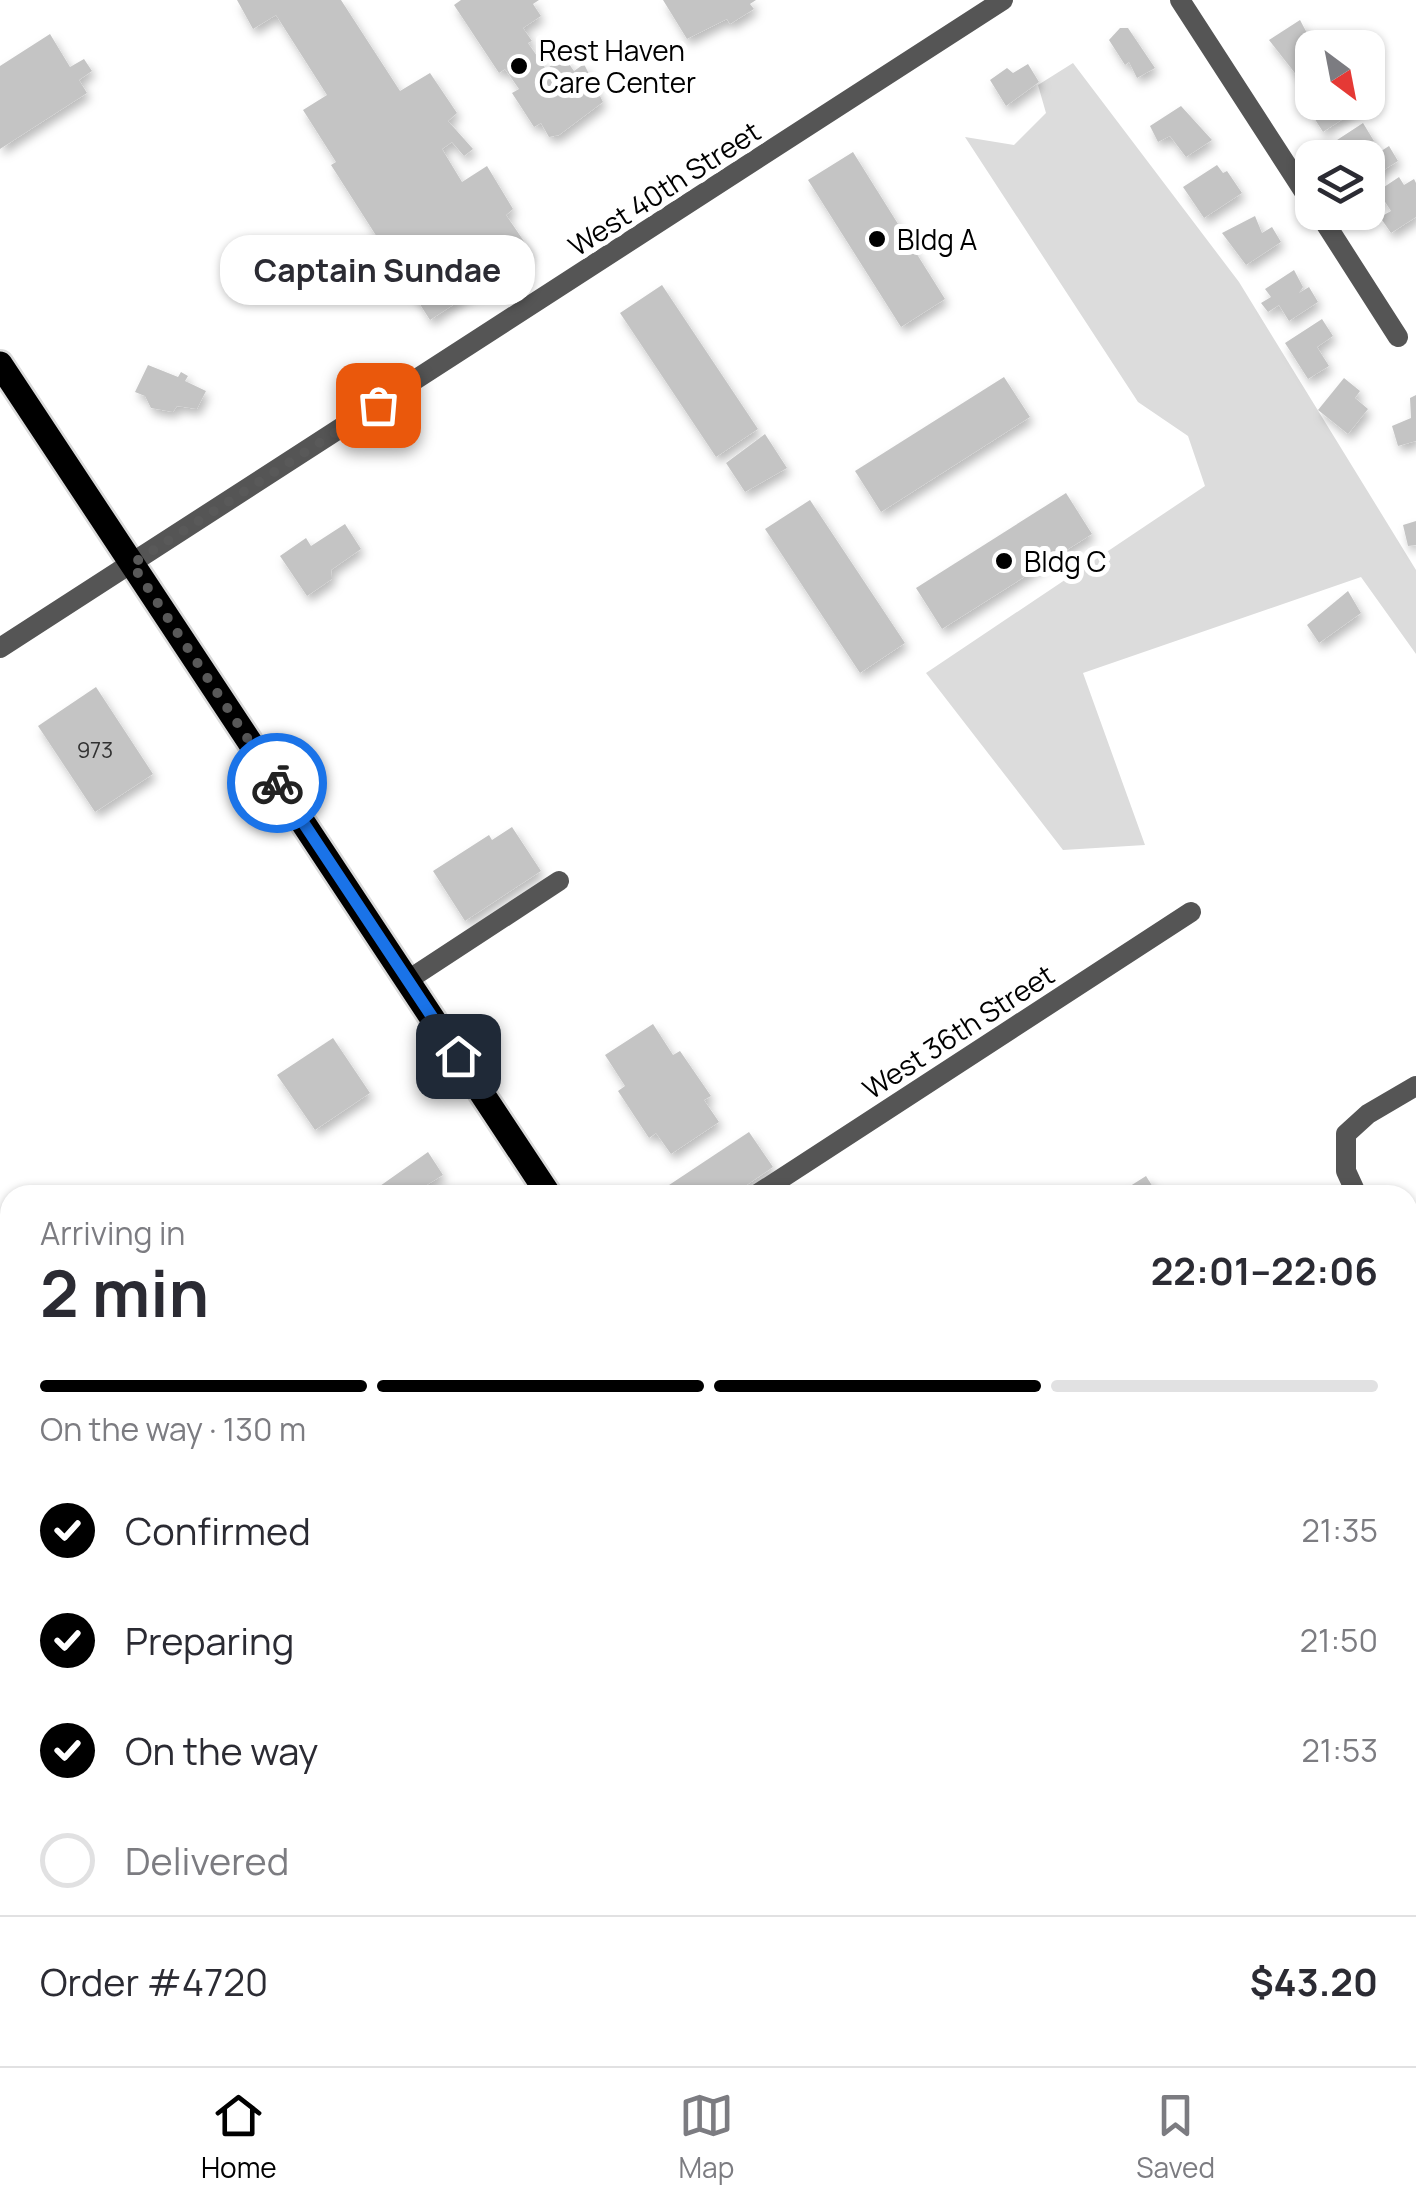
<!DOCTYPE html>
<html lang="en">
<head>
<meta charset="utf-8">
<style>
  body { margin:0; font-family:Manrope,sans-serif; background:#f2f2f3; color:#2b2b33; height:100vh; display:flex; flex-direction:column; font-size:38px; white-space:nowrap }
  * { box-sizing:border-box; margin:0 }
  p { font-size:32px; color:#7c7c81 }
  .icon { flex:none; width:55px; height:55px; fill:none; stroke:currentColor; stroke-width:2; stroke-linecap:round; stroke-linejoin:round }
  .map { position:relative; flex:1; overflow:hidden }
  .panel { position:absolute; left:0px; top:1185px; width:1418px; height:882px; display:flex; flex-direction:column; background:#fff; border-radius:30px 30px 0 0; box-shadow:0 2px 8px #0004 }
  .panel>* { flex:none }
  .needle { width:65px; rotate:148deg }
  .controls { position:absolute; left:1295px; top:30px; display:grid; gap:20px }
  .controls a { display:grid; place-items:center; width:90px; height:90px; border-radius:20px; background:#fff; box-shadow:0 2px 8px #0004; font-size:50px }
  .pin { position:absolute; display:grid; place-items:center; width:85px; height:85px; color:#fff; margin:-42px; border-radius:20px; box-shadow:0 5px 15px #0006 }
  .courier { position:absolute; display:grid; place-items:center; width:100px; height:100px; margin:-50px; border:8px solid #1a73e8; border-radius:50%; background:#fff; color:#222; box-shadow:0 2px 12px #0007 }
  .bubble { position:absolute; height:70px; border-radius:30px; background:#fff; box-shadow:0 2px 8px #0004; font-size:32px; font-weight:700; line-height:70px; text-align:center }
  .overview em { font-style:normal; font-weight:700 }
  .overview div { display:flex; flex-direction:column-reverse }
  .overview { display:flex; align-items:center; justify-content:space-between; height:170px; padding:0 40px }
  h1 { font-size:65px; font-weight:700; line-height:75px }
  .bar { display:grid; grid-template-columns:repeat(4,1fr); gap:15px 10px; align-content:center; height:120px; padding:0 40px }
  .bar i { height:12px; border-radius:8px; background:#e1e1e2 }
  .bar .on { background:#000 }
  .bar p { grid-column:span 4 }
  .line { display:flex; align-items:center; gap:25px; padding:0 40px; border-top:2px solid #e1e1e2 }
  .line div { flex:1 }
  ol { padding:0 40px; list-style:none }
  li { display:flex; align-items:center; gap:30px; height:110px }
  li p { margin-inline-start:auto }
  li .icon { padding:10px; border-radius:50%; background:#000; color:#fff; stroke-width:4 }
  li:last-child { color:#7c7c81 }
  li i { width:55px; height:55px; border:5px solid #e1e1e2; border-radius:50% }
  .tab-bar { display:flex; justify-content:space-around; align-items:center; height:140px; border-top:2px solid #e1e1e2; background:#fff; font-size:28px; color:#7c7c81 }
  .tab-bar a { display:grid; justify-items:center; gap:5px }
  .tab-bar .on { color:#000 }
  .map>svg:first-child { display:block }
  .green { fill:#dcdcdc }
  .building { fill:#c4c4c4; filter:url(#shadow) }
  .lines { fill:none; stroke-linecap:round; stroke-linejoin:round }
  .major-casing { stroke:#dbdbdb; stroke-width:30 }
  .minor { stroke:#555; stroke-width:20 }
  .major { stroke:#000; stroke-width:25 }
  .done { stroke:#595959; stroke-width:10; stroke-dasharray:0 18 }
  .route { stroke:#1a73e8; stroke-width:12 }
  .poi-dot { fill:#000; stroke:#fff; stroke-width:4 }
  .labels { text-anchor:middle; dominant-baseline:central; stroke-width:10; stroke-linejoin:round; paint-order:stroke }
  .number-label { font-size:22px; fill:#313131 }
  .poi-label { font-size:28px; fill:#000; stroke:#fff; text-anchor:start }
  .street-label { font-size:28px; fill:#000; stroke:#fff }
</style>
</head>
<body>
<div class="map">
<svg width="1416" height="2066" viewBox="0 0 1416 2066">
  <defs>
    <filter id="shadow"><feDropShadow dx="3.5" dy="6" stdDeviation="5" flood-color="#0004"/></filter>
  </defs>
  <rect width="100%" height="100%" fill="#fff"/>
  <path class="green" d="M1073,63L1239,282L1416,570V654L1361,577L1083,673L1145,845L1063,850L926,673L1205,486L1188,436L1138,402L965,137L1014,145L1046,113L1038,85Z"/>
  <g class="building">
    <path d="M237,0H341L400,91L430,73L457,113L448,121L473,149L464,156L452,142L442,149L462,182L487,166L513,209L506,215L532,253L430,320L331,165L336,162L303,110L327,95L276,15L253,29Z"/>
    <path d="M461,0H539L533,4L541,16L523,28L532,41L528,43L546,69L564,57L574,71L584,64L603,102L559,135L549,137L541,123L534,127L512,93L519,89L505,69L499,73L454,5Z"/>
    <path d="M663,0H756L750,4L754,9L730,24L727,19L687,39Z"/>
    <path d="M1300,20L1315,48L1312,67L1298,77L1269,40Z"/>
    <path d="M1120,28H1128L1155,68L1137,78L1129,62L1125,65L1109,40Z"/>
    <path d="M50,34L70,67L84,59L92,71L79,80L87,93L0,149V66Z"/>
    <path d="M1028,64L1039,82L1006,106L990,80L1007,68L1013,73Z"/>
    <path d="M1315,102H1358L1361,107L1323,132L1311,113L1319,108Z"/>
    <path d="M1181,106L1212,140L1186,157L1170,136L1158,142L1150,126Z"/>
    <path d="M1363,123L1374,141L1368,145L1375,155L1389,146L1398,161L1368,180V158H1348L1337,140Z"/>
    <path d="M853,152L945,299L901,327L808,180Z"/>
    <path d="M1217,165L1223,173L1227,171L1242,193L1204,218L1183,187Z"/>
    <path d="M1399,177L1404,185L1414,179L1416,183V217L1391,233L1380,217L1391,211L1378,191Z"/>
    <path d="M1255,216L1262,233L1272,227L1281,242L1246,265L1222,233Z"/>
    <path d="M1294,270L1303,287L1299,293L1309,287L1318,302L1289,321L1279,305L1268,312L1261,303L1271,297L1265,289Z"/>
    <path d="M662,285L758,429L716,457L620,313Z"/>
    <path d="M1322,319L1333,336L1317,347L1329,366L1308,379L1285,343Z"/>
    <path d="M148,365L178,377L181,372L188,376L185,381L206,391L197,409L177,406L173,412L151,408L145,396L135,392Z"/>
    <path d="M1004,377L1030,417L881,512L855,471Z"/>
    <path d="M1344,378L1360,391L1355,398L1368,409L1348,434L1318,410Z"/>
    <path d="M1416,395V441L1398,446L1392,426L1411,418L1410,398Z"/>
    <path d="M765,434L787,468L745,492L726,463Z"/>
    <path d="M1066,493L1092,534L942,629L916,588Z"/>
    <path d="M810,500L905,643L860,673L765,529Z"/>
    <path d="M1416,521V545L1408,546L1403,525Z"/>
    <path d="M345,524L361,549L331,570L332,579L307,596L280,556L306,538L311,546Z"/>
    <path d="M1348,591L1361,613L1319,643L1307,625Z"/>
    <path d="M96,687L153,774L95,812L38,726Z"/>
    <path d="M512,827L541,871L465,921L433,871L489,835L492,840Z"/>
    <path d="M653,1024L673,1055L680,1051L711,1096L704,1100L719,1122L671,1154L656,1133L649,1138L618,1091L625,1086L605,1055Z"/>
    <path d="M333,1038L370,1093L315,1130L277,1075Z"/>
    <path d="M749,1132L773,1167L732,1195H654Z"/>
    <path d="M428,1152L443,1175L425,1186L428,1191L386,1195L380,1186Z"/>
    <path d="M1146,1176L1158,1195H1116Z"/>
    <path d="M10,1614V1659L0,1666V1620Z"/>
    <path d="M1416,1861V1898L1410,1902L1408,1866Z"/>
    <path d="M1238,2058H1309L1296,2066H1243Z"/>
  </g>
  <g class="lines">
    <defs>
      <g id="major">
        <path d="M0,364L549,1195"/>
        <path d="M1119,2058L1125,2066"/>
      </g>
    </defs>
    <use href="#major" class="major-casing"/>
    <g class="minor">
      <path d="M1180,0L1312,204"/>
      <path d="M1318,212L1398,337"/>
      <path d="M0,648L1003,0"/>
      <path d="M408,980L559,881"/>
      <path d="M756,1195L1191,912"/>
      <path d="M1357,1195L1346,1171V1134L1368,1114L1416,1086"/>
      <path d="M1408,1303L1416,1320"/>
      <path d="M0,1555L10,1549"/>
      <path d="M1408,1796L1416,1791"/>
      <path d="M0,1894L10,1888"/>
      <path d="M808,2058L814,2066"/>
      <path d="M502,2066L515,2058"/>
      <path d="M982,2066L995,2058"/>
    </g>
    <use href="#major" class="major"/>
  </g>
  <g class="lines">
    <path class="done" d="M277,783L132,564L378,405"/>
    <path class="route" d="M277,783L458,1056"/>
  </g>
  <g class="poi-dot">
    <circle cx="519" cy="66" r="10"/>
    <circle cx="877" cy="239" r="10"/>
    <circle cx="1004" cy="561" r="10"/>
  </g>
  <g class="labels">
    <g class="number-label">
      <text x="95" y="750">973</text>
    </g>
    <g class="poi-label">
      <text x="539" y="50">Rest Haven<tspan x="539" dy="32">Care Center</tspan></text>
      <text x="897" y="239">Bldg A</text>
      <text x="1024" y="561">Bldg C</text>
    </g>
    <g class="street-label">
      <text transform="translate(664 188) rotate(-33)">West 40th Street</text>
      <text transform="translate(958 1031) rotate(-33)">West 36th Street</text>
    </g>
  </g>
</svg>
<div class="controls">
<a><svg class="needle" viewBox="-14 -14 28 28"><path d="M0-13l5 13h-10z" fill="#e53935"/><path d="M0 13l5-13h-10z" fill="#7c7c81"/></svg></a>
<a><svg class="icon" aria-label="layers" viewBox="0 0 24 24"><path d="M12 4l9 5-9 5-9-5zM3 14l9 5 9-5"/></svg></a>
</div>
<div class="pin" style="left:378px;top:405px;background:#ea580c"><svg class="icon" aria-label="bag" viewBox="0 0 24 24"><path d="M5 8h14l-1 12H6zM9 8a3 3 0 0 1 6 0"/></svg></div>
<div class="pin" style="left:458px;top:1056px;background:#1f2937"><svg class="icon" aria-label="home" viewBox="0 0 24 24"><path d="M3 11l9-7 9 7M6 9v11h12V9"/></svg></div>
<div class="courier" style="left:277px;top:783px"><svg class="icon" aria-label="bike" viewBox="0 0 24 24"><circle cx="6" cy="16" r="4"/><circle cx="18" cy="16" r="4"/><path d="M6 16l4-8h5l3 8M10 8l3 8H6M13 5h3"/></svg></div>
<div class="bubble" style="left:220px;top:235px;width:315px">Captain Sundae</div>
<section class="panel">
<div class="overview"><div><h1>2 min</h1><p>Arriving in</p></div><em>22:01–22:06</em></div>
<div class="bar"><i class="on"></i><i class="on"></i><i class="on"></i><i></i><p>On the way · 130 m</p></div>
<ol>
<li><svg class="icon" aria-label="check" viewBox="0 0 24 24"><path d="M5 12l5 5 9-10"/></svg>Confirmed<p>21:35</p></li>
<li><svg class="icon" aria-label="check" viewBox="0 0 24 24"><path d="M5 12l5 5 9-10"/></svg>Preparing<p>21:50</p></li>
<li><svg class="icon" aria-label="check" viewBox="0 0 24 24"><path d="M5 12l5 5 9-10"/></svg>On the way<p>21:53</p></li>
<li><i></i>Delivered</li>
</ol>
<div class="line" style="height:130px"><div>Order #4720</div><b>$43.20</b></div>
</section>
</div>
<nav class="tab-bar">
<a class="on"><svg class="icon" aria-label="home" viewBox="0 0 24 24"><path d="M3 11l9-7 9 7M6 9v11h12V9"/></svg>Home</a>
<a><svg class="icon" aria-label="map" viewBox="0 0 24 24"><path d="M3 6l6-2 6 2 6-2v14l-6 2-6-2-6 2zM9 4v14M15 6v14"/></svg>Map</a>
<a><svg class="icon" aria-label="saved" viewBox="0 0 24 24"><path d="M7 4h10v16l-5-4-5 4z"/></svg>Saved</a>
</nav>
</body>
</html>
